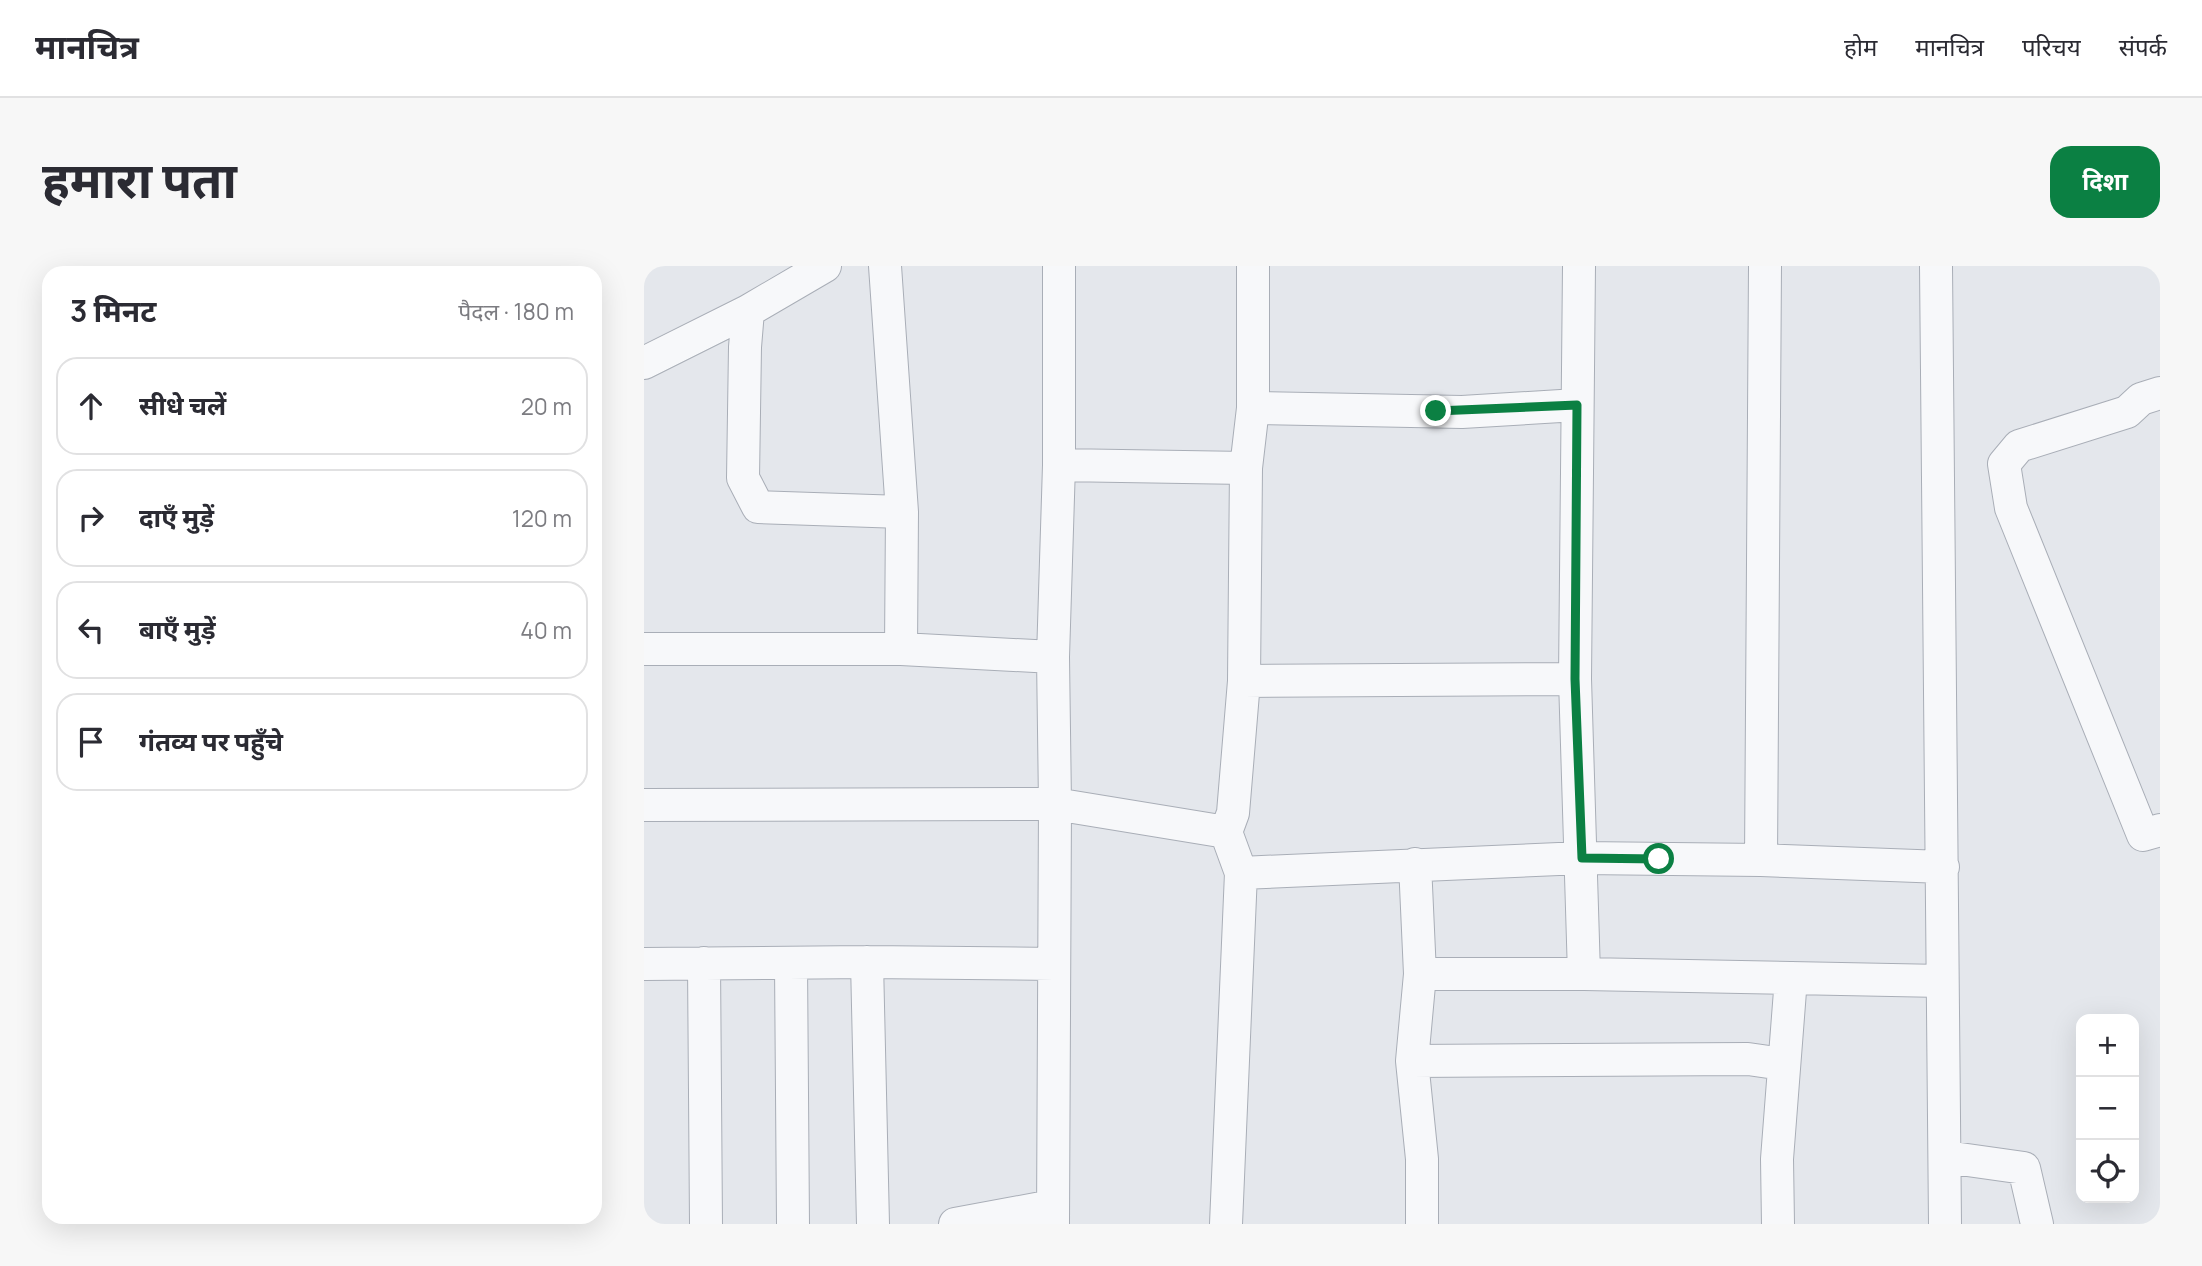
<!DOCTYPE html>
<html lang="hi">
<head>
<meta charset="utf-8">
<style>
	:root { --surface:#fff; --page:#f7f7f7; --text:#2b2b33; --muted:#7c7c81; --line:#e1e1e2; --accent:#0b8043 }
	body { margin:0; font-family:Manrope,"Noto Sans Devanagari",sans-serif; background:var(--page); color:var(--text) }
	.controls { position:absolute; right:21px; bottom:21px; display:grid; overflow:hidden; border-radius:14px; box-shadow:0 7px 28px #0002 }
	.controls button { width:63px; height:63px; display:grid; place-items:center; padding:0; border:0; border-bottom:2px solid var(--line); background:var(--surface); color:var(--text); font:35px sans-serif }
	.stop { position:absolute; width:21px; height:21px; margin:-16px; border:5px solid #0b8043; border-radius:50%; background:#fff }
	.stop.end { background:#0b8043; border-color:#fff; box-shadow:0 2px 7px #0008 }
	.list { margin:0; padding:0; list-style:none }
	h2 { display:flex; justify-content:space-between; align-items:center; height:91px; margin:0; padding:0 28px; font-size:30px }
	h2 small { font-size:23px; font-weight:400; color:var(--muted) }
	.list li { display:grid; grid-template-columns:46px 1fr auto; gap:21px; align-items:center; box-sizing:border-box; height:98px; margin:0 14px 14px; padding:0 14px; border:2px solid var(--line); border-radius:21px }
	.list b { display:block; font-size:26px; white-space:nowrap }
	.list em { font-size:23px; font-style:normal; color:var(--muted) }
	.icon { flex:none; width:38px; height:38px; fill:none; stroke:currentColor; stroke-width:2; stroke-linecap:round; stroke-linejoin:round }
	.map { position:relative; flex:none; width:1516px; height:958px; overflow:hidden; border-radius:21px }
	header { display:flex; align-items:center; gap:42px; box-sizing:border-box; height:98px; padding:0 35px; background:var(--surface); border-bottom:2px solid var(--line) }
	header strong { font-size:33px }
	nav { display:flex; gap:38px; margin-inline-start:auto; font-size:24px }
	.intro { display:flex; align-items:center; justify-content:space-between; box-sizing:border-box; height:168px; padding:0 42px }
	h1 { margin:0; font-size:49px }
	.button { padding:18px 32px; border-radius:21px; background:var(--accent); color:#fff; font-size:24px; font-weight:700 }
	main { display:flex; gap:42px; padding:0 42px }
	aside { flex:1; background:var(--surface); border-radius:21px; box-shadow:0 7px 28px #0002 }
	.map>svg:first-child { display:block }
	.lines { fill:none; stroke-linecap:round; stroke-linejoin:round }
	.minor-casing { stroke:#a9aeb7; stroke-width:34 }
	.minor { stroke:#f7f8fa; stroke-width:32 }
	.route { stroke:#0b8043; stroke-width:9 }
</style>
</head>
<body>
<header>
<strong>मानचित्र</strong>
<nav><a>होम</a><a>मानचित्र</a><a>परिचय</a><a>संपर्क</a></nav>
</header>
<div class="intro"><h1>हमारा पता</h1><a class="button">दिशा</a></div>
<main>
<aside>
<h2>3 मिनट<small>पैदल · 180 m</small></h2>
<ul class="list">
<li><svg class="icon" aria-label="ahead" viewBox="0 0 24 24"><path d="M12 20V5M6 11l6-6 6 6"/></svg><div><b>सीधे चलें</b></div><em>20 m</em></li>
<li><svg class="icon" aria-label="right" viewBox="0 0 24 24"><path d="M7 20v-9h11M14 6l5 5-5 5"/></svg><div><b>दाएँ मुड़ें</b></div><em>120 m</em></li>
<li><svg class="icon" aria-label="left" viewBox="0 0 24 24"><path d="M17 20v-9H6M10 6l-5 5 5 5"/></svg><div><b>बाएँ मुड़ें</b></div><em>40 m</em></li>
<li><svg class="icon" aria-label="arrive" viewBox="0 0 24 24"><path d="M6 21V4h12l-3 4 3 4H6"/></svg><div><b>गंतव्य पर पहुँचे</b></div></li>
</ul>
</aside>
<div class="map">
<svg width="1516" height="958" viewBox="0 0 1516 958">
	<rect width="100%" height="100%" fill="#e4e7ec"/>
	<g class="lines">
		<defs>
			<path id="minor" d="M241,0L258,246L257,383
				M935,0L931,413L940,708
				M1292,0L1301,958
				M104,45L101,81L99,212L114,241L258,246
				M0,97L104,45L181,0
				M1516,127L1497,133L1483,146L1375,180L1360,198L1367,242L1499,569L1516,564
				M609,142L818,146L933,139
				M415,199L602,202
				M0,383H257L409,391
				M600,415L931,413
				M0,539L411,538L582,566L597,607L582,958
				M582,566L589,547L600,415L602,202L609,142V0
				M1117,594L1121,0
				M771,598L776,708L768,795L778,893V958
				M597,607L938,592L1117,594L1299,601
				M223,696L229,958
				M60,697L62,958
				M147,697L149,958
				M0,698L223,696L410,698
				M776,708H940L1298,715
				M768,795L1104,793L1139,798
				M1302,891L1380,902L1393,958
				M311,958L408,940
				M409,958L411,538L409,391L415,199V0
				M1134,958L1133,893L1147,712"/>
		</defs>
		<use href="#minor" class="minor-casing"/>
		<use href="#minor" class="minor"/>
	</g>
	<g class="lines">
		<path class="route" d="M792,145L933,139L931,413L938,592L1015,593"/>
	</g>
</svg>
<div class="controls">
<button>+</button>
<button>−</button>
<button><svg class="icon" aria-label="locate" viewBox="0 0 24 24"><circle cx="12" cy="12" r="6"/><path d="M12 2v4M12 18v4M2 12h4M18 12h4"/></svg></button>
</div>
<div class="stop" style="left:1015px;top:593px"></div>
<div class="stop end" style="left:792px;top:145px"></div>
</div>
</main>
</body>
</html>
